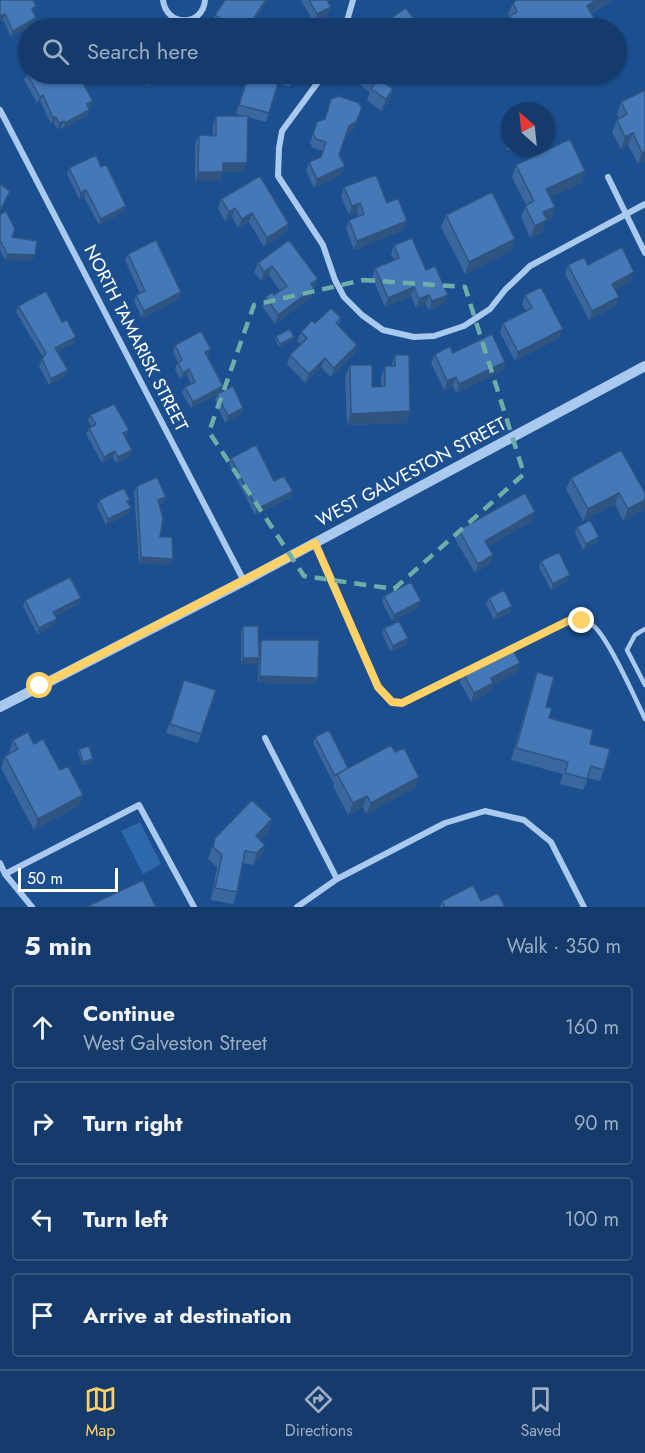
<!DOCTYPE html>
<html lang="en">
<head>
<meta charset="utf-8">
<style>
	:root { --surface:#143b6b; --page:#214673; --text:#f1f3f6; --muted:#9dadc1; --line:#33557e; --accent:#ffd166 }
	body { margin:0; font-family:Jost,sans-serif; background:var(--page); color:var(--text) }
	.compass { position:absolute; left:501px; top:102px; width:54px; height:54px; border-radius:50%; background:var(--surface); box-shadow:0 2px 4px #0004; rotate:333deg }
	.scale { position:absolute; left:18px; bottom:15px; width:100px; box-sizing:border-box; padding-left:6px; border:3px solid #fff; border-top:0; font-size:16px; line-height:21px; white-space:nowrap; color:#fff; -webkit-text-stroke:4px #1b4f8f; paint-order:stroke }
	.stop { position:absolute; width:18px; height:18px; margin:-14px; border:4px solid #ffd166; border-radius:50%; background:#fff }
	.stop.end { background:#ffd166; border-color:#fff; box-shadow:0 2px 6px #0008 }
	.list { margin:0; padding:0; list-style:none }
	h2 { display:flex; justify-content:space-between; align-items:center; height:78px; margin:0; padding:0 24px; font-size:26px }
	h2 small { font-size:20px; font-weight:400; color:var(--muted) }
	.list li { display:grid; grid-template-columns:39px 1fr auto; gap:18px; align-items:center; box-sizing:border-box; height:84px; margin:0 12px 12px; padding:0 12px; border:2px solid var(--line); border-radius:6px }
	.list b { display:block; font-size:22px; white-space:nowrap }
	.list p { margin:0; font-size:20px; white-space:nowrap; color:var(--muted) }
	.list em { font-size:20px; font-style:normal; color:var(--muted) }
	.icon { flex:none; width:33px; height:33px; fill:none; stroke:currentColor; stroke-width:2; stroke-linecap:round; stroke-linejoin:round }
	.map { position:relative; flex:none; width:645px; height:907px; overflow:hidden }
	.search { position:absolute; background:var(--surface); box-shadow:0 2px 4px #0004; left:18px; right:18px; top:18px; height:66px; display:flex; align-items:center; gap:15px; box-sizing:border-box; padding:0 21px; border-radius:33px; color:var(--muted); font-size:22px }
	.sheet { height:462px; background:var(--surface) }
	nav { display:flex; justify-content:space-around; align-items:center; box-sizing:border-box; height:84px; border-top:2px solid var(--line); background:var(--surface); font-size:16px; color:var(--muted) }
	nav a { display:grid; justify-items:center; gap:3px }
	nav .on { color:var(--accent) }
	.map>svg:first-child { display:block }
	.green { fill:#2e69ad }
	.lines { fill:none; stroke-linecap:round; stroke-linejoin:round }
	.service { stroke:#a9c9ee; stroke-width:4.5 }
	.minor { stroke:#a9c9ee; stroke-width:6 }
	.tertiary { stroke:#a9c9ee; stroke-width:10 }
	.wall { fill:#3a679d }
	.shaded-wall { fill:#305480 }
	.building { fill:#4478b7; stroke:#305480; stroke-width:1.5 }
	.route { stroke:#ffd166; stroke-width:8 }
	.marked { fill:none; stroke:#6fada8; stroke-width:4.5; stroke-dasharray:12 8; stroke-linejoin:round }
	.labels { text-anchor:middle; stroke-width:6; stroke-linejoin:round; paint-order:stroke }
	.street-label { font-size:18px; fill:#fff; stroke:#1b4f8f }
</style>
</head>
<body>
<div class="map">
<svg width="645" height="907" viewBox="0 0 645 907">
	<rect width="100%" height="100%" fill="#1b4f8f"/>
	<path class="green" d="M140,822L161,864L143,874L121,831Z"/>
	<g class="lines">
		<path class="service" d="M315,543L378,687L392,702L402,703L568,621C575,621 585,620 591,624C606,632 636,700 645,719
			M645,629L635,635L627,650L645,685"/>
		<path class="minor" d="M163,0C166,27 203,27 205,0
			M345,28L353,0
			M324,74L282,131L279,148L278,176L323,245L335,280L344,297L362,315L383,330L414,337L434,336L464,326L490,309L505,290L530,266L645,204
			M0,110L244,581
			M608,177L645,253
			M265,738L337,879
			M0,863L5,874L32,907
			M5,874L139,805L194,907
			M297,907L337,879L445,823L485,811L524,820L551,842L584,907"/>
		<path class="tertiary" d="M0,707L244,581L645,366"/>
	</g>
	<path class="wall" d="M0,0L34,13L36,18L34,24L11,37L3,20L0,21Z
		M301,0H327V16L314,23Z
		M613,0L591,13L594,18L590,28H494L508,21L509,17L508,14L513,3Z
		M215,15L250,28H218L211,24Z
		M27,74L70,79L93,101L91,107L89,108V110L87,116L63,129L61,127L57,129L54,123L51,124L40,101L37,103L24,80Z
		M131,74H180L148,86L144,74L133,78Z
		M248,74H294L289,87L278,83L266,122L248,117L243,172H223L220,181H195V144L199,135L213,136V125L216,116H245L236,114Z
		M353,74H399L391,85L387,82L386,84L393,89L389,101L381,111L367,100L370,92L351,78Z
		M520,74H538L527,79L523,74L521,75Z
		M645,90V161L638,164L628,145L621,149L612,132L617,120L619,119L617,114L621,102Z
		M317,122L353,131L346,135L339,155L341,175L314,188L306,171L309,162L321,157L323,151L313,148L310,143Z
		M510,138L520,147L517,153L506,149Z
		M516,165L585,171L581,183L550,197L555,207L551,219L546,221L542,232L530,238L521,217L526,205L512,177Z
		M69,168L126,206L124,212L99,225L84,197L79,199L67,174Z
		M0,184L10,191L0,212L12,237L32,261L5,260L0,250Z
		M344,187L387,203L403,230L354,250L346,229L349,220L358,217L357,212L349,215L341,196Z
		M221,199L289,224L286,233L264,247L249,222L238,228L232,217L225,221L218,208Z
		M446,215L511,251L465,274L441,227Z
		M394,245L426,270L444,304L429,310L426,304L416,308L411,296L385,307L372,277L375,268L394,260L391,254Z
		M128,254L179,299L142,318L134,301L136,295L140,293L125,260Z
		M258,263L318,279L311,297L275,324L262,306L266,297L274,295L280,291L269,275L261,281L254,272Z
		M568,265H588L631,281L615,289L616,306L589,320L565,274Z
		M525,295L559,338L515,361L500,332L503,323L526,311L522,304Z
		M18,306L62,322L74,343L57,352L68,370L65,376L49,385L39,366L43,357L16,312Z
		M341,318L338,326L357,345L354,354L331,377L321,367L305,383L287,364L290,355L301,344L297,341L301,332L315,323Z
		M276,336L294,337L293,340L279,347L275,339Z
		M175,345L208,355L207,356L223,386L221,392L243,408L241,414L225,423L215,400L217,395L191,408L182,393L185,387L191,384L187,375L180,379L175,369L178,362L173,352Z
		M453,353L505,362L502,371L456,393L453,386L444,390L431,363L435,354Z
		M395,355L410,411L406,423L347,425L345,377L350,365L372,387L381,386V378L385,366H391Z
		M90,415L129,430L126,436L125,437L130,456L116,463L113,457L102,463L86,434L89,428L91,426L88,421Z
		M621,450L643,510L623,521L615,504L583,521L566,489L571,478Z
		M231,458L291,497L255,515L229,464Z
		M137,486L163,503L159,505L160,537L170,565L139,563L134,492Z
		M99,500L129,504L131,508L128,514L106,525L97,506Z
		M532,521L488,546L493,555L490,564L475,573L455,539L459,530Z
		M577,527L597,543L583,550L575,533Z
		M541,561L568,581L551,590L539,567Z
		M384,596L419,607L392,621L382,602Z
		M81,598L79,604L55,616L54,625L37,634L23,606L25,600Z
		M489,598L510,612L494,620L486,604Z
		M243,626L259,658L256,664H241V632Z
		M384,628L408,638L406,645L391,652L382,634Z
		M261,640L318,678L316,684L258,683L259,646Z
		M517,672L493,685L490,692L471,702L460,682L463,673Z
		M537,672L549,718L590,744L604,770L600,781L588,778L583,790L560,784L563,774L511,760L533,684Z
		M184,680L216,690L198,743L166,733Z
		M315,737L348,768L415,788L366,814L363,807L348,815L333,786L334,781L333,782L313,743Z
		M13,740L34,744L79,806L34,830L1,768L5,756L10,753L9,752Z
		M79,749L93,759L92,762L82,765L78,752Z
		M272,819L268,831L259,840L265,845L261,857L253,865L243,863L237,892L233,904L211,900L217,867L208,859L215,838Z
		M442,901H481L505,907H440Z"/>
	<path class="shaded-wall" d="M266,0H269L250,28H247Z
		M596,0H613L582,17L587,6Z
		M331,7L327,16L314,23L317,14Z
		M5,14L3,20L0,21V16Z
		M36,18L34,24L11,37L13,31Z
		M594,18L590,28H576H577Z
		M134,74H144L133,78Z
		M153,74H180L148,86Z
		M389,74H390L387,82L378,93L383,82Z
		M395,74H399L391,85Z
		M529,74H538L527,79Z
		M393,89L389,101L381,111L386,99Z
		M43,95L40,101L37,103L40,97Z
		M93,101L91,107L84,110L87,104Z
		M89,110L87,116L63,129L65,123Z
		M56,117L54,123L51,124L53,118Z
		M64,121L61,127L57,129L59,123Z
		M356,122L353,131L346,135L349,126Z
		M633,133L628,145L621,149L625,137Z
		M645,151V161L638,164L642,153Z
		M223,163H247L243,172H223L220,181H195L198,172Z
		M345,166L341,175L314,188L317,179Z
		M585,171L581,183L542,201L546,189Z
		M86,190L84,197L79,199L81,193Z
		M360,203L357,212L349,215L352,206Z
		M126,206L124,212L99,225L101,219Z
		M555,207L551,219L546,221L542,232L530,238L535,226L543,212Z
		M235,208L232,217L225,221L229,212Z
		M252,213L249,222L238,228L242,219Z
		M407,221L403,230L354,250L357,241Z
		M289,224L286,233L264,247L267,238Z
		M515,239L511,251L465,274L469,262Z
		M7,254L35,255L32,261L5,260Z
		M272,266L269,275L261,281L264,272Z
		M634,272L631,281L609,293L612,284Z
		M318,279L315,288L308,293L311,284Z
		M414,287L411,296L385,307L388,298Z
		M314,288L311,297L275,324L278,315Z
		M181,292L179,299L142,318L144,311Z
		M429,295L426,304L416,308L419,299Z
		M448,295L444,304L429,310L432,301Z
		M619,297L616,306L589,320L592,311Z
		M563,329L559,338L515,361L518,352Z
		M76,337L74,343L53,354L55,348Z
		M294,337L293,340L279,347L280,344Z
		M357,345L354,354L331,377L334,368Z
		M211,349L208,355L203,358L205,352Z
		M325,358L321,367L305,383L309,374Z
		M505,362L502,371L456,393L459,384Z
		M189,369L187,375L180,379L183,373Z
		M68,370L65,376L49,385L51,379Z
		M456,377L453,386L444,390L447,381Z
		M223,386L221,393L191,408L193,402Z
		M243,408L241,414L225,423L228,416Z
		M410,411L406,423L347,425L351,414Z
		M129,430L126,436L121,439L123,433Z
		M132,450L130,456L116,463L118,457Z
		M115,451L113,457L102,463L104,457Z
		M293,491L291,497L255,515L257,509Z
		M619,493L615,504L583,521L588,509Z
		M166,497L163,503L156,506L158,500Z
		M645,500V506L643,510L623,521L628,509Z
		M131,508L128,514L106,525L108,519Z
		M535,512L532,521L482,550L485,541Z
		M599,537L597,543L583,550L586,544Z
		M493,555L490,564L475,573L478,564Z
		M141,557L173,559L170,565L139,563Z
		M570,575L568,581L551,590L553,584Z
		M81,598L79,604L51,618L53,612Z
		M421,601L419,607L392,621L394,615Z
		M512,606L510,612L494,620L497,614Z
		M57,619L54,625L37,634L39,628Z
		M408,638L406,645L391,652L393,646Z
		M243,658H259L256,664H241Z
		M520,663L517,672L493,685L490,692L471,702L474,693L491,678Z
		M260,676L318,678L316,684L258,683Z
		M93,759L92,762L82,765L83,762Z
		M419,777L415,788L366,814L371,803Z
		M83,795L79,806L34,830L38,819Z
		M367,796L363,807L348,815L353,803Z
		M272,819L268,831L251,848L256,836Z
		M265,845L261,857L253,865L257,853Z"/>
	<path class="building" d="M0,0H33L36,6L32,9L36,18L13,31L5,14L0,16Z
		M225,0H266L247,28H235L215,15Z
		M309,0H327L331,7L317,14Z
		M517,0H596L587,6L594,18L577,28H494L511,19L510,16L517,12L513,3Z
		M406,8L420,28H378L381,25Z
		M182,19L186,28H157Z
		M486,23L489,28H475Z
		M28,73V74H67L70,79L78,75L93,101L87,104L89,110L65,123L64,121L59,123L56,117L53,118L43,95L40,97L27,74Z
		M249,74H294L293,78L281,74L269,113L239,105Z
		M364,74H389L383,82L393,89L386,99L371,89L376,82Z
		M645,90V151L642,153L633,133L625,137L617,120L627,114L621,102Z
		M339,96L359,103L362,108L356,122L349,126L339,155L345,166L317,179L309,162L321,157L326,142L316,139L313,134L317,122L325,119L331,99Z
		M216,116H248L247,163H223V172H198L199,135L216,136Z
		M510,138V147L507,146Z
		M570,139L585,171L546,189L555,207L543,212L547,220L535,226L525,206L534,201L516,165Z
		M510,147H520L518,150Z
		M96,155L101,167L106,164L126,206L101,219L86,190L81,193L69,168Z
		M376,175L387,203L398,198L407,221L357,241L349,220L364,214L360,203L352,206L344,187Z
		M260,176L289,224L267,238L252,213L242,219L235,208L229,212L221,199Z
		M0,184L10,191L0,211Z
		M492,192L515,239L469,262L446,215Z
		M6,211L15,229L12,237L37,241L35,255L7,254L1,242L0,243V212L1,214Z
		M412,238L426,270L435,266L448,295L432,301L429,295L419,299L414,287L388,298L375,268L399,258L394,245Z
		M156,240L181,292L144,311L136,295L145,291L128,254Z
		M289,240L318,279L311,284L314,288L278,315L266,297L272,292L274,295L287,286L272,266L264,272L258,263Z
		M622,247L634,272L612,284L619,297L592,311L568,265L584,257L588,265Z
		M541,287L563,329L518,352L503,323L532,308L525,295Z
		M46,291L62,322L67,320L76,337L55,348L68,370L51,379L42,359L46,353L18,306Z
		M331,308L341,318L336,323L357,345L334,368L325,358L309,374L290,355L307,338L301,332L312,320L315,323Z
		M290,329L294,337L280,344L276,336Z
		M201,331L211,349L205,352L223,386L193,402L185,387L195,382L189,369L183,373L178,363L182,360L175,345Z
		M492,334L505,362L459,384L456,377L447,381L435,354L450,346L453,353Z
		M395,355H409L410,411L351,414L350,365H372V387L385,386V366H395Z
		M233,386L243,408L228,416L217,394Z
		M114,404L129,430L123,433L132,450L118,457L115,451L104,457L89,428L96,424L90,415Z
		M256,445L274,481L284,476L293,491L257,509L231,458Z
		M621,450L645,493V500L628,509L619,493L588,509L571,478Z
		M157,477L166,497L158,500L163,518L160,537H172L173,559L141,557L137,486Z
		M124,488L130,500L127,501L131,508L108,519L99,500Z
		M525,493L535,512L485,541L493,555L478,564L459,530Z
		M590,520L599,537L586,544L577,527Z
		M559,552L570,575L553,584L541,561Z
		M70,577L81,598L53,612L57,619L39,628L25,600Z
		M411,582L421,601L394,615L384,596Z
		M504,590L512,606L497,614L489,598Z
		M399,621L408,638L393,646L384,628Z
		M243,626H258L259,658H243Z
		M261,640H319L318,678L260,676Z
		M512,648L520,663L491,678L493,683L474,693L463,673Z
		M537,672L554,677L546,707L552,708L549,718L593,730L590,744L610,749L604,770L591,766L587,779L565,773L568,762L516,748Z
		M184,680L216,690L201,734L170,724Z
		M329,730L348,768L335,776L315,737Z
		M28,732L34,744L43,739L60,770L68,766L83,795L38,819L5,756L18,749L13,740Z
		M391,745L395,752L404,748L419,777L371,803L367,796L353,803L337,774Z
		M89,746L93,759L83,762L79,749Z
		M252,800L272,819L256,836L265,845L257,853L245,851L237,892L215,888L222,855L213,847L215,838Z
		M143,880L156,907H89L88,906Z
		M473,885L481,901L498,893L505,907H445L442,901Z"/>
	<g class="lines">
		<path class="route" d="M40,686L315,543L378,687L392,702L402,703L568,621H582"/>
	</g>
	<path class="marked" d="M363,280L465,287L524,474L394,589L304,576L209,432L254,305Z"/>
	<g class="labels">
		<g class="street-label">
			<text transform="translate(136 338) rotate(63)" y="6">NORTH TAMARISK STREET</text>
			<text transform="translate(411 472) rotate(-28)" y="6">WEST GALVESTON STREET</text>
		</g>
	</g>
</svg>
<svg class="compass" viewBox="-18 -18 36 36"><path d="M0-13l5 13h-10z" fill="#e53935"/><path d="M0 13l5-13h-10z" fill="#9dadc1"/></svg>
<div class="scale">50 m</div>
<div class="stop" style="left:40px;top:686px"></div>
<div class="stop end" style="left:582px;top:621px"></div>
<div class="search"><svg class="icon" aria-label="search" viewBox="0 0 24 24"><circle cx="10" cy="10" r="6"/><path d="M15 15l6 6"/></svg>Search here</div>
</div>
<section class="sheet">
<h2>5 min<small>Walk · 350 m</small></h2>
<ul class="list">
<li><svg class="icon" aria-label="ahead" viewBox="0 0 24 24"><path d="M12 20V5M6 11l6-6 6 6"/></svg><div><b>Continue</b><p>West Galveston Street</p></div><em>160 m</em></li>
<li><svg class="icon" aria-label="right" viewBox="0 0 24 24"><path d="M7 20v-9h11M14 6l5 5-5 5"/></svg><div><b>Turn right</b></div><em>90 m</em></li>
<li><svg class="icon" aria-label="left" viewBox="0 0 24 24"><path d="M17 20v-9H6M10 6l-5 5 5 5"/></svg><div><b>Turn left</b></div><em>100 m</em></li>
<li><svg class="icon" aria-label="arrive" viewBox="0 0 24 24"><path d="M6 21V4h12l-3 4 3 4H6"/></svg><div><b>Arrive at destination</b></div></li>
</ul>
</section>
<nav>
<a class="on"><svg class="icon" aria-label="map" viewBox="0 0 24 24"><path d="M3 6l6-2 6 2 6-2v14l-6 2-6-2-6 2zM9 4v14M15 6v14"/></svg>Map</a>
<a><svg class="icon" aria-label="directions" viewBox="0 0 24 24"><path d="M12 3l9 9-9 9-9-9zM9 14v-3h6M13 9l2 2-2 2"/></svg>Directions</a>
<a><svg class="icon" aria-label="saved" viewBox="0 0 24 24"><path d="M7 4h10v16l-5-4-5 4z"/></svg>Saved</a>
</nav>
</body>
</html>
